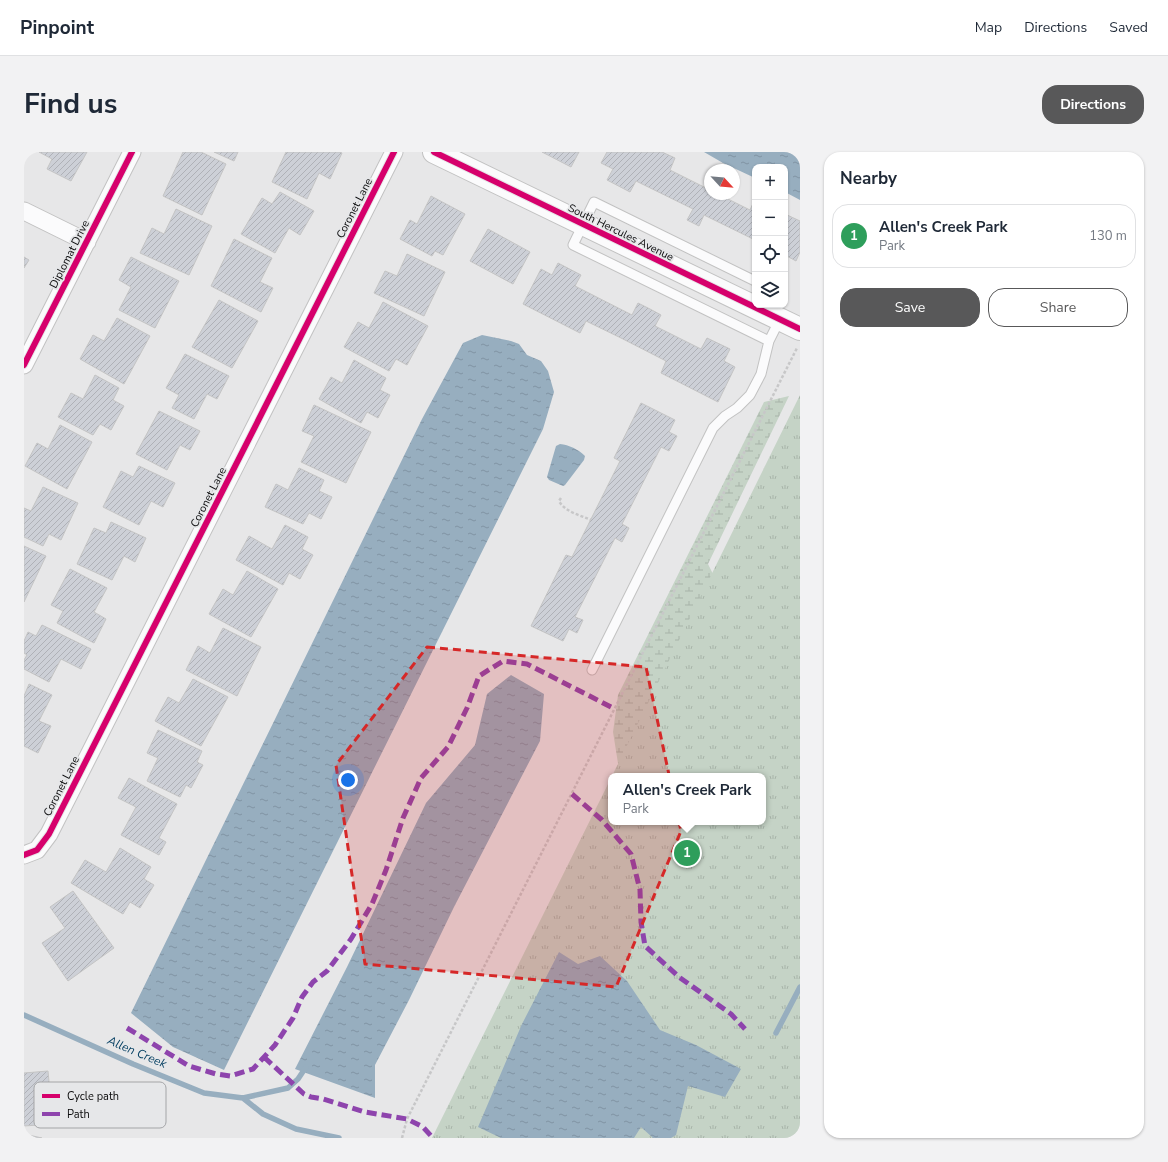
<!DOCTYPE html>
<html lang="en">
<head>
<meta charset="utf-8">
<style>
	:root { --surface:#fff; --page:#f2f2f3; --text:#1f2937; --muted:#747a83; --line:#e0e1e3; --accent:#585859 }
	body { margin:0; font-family:"Nunito Sans",sans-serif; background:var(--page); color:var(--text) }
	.controls { position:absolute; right:12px; top:12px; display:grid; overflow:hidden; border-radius:8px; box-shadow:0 1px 3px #0004 }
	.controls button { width:36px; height:36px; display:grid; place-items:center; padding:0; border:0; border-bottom:1px solid var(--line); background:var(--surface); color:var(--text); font:20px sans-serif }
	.compass { position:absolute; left:680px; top:12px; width:36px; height:36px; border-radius:50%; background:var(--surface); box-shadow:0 1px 3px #0004; rotate:116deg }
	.you { position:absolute; left:324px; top:628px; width:14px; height:14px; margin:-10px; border:3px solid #fff; border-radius:50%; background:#1a73e8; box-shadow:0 0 0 6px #1a73e833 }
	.badge { display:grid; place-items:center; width:26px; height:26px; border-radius:50%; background:var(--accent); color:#fff; font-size:13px; font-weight:700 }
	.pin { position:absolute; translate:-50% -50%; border:2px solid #fff; box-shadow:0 1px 4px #0006 }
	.popup { position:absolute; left:584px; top:621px; width:158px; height:52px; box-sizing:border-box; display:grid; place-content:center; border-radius:8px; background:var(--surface); filter:drop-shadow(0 1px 3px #0005); font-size:13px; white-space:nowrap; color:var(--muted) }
	.popup b { font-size:15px; color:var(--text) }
	.popup::after { content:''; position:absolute; left:50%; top:100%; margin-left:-8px; border:8px solid transparent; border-top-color:var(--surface) }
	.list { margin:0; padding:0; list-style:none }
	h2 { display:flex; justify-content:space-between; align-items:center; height:52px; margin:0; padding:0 16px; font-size:17px }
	h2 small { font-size:13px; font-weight:400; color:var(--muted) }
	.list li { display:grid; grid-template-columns:26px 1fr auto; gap:12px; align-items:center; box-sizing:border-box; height:64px; margin:0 8px 8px; padding:0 8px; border:1px solid var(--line); border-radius:16px }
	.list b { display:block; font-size:15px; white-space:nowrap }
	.list p { margin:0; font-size:13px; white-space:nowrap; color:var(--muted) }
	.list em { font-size:13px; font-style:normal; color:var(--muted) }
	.actions { display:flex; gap:8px; padding:12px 16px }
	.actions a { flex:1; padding:9px 0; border:1px solid var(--accent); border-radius:16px; text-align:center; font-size:14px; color:var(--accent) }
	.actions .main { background:var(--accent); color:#fff }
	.icon { flex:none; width:22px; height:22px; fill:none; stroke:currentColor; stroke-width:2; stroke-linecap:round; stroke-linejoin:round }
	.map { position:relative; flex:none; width:776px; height:986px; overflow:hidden; border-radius:16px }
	header { display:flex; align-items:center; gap:24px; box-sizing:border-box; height:56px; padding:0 20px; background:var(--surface); border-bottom:1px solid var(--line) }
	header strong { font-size:19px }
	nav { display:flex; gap:22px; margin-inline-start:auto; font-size:14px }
	.intro { display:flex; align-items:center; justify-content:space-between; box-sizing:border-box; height:96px; padding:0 24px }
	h1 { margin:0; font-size:28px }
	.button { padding:10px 18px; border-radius:16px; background:var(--accent); color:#fff; font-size:14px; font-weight:700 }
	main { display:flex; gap:24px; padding:0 24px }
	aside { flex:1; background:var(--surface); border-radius:16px; box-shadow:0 1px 3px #0004 }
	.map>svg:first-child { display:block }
	.wetland { fill:url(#wetland-marsh) }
	.park { fill:url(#park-tufts) }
	.water { fill:url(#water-ripples) }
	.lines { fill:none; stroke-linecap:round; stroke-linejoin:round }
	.stream { stroke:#97aebf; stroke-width:5.5 }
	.building { fill:url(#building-hatch); stroke:#c4c4c4 }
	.service-casing { stroke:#c2c2c2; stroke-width:11 }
	.minor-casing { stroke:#c2c2c2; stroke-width:19 }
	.tertiary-casing { stroke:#c2c2c2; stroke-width:24 }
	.path { stroke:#c7c7c8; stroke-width:2.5; stroke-dasharray:3 2; stroke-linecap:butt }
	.service { stroke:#fbfbfc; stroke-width:9 }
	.minor { stroke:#fbfbfc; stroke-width:17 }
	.tertiary { stroke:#fbfbfc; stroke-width:22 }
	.quiet { stroke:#8e44ad; stroke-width:5; stroke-dasharray:10 5; stroke-linecap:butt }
	.cycleway-casing { stroke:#e6e7e9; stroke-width:8 }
	.cycleway { stroke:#d6006c; stroke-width:6 }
	.marked { fill:#d62828; fill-opacity:0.2; stroke:#d62828; stroke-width:3; stroke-dasharray:8 5; stroke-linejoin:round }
	.labels { text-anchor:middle; stroke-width:3.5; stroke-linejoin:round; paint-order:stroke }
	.street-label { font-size:11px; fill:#0b0b0c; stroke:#e6e7e9 }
	.water-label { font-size:12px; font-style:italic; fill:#003c5f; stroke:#e6e7e9 }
	.key { fill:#e6e7e9; stroke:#a4a5a7; stroke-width:1 }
	.key-label { font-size:11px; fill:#0b0b0c }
</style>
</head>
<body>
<header>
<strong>Pinpoint</strong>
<nav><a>Map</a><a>Directions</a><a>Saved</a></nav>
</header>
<div class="intro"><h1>Find us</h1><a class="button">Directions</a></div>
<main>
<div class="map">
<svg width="776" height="986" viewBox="0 0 776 986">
	<defs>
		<pattern id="wetland-marsh" width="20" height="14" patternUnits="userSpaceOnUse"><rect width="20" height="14" fill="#c5d3c6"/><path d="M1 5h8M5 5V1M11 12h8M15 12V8" fill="none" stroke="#a8b4a9"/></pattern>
		<pattern id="park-tufts" width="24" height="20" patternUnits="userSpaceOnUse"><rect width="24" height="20" fill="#c5d3c6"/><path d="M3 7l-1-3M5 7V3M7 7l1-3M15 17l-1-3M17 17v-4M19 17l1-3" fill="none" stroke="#a8b4a9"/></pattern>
		<pattern id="water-ripples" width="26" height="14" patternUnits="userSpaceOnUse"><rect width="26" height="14" fill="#97aebf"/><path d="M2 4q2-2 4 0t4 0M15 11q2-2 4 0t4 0" fill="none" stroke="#8194a3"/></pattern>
		<pattern id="building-hatch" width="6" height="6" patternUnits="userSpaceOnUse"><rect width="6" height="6" fill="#cdd0d7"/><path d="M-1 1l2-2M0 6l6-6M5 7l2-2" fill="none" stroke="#afb1b7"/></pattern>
	</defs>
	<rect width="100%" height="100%" fill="#e7e7e8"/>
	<path class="wetland" d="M765,244L684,412L776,597L739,624H596L589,580L594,543L740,250Z"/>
	<path class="park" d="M776,243V986H408L587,626V670H739V624H588Z"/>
	<path class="water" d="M680,0H766L776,4V48L761,40V15H731V26L699,11Z
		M458,183L487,189L495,192L503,203L517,209L524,219L530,240L519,277L200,918L149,895L107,861L398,267L439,191Z
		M536,292C545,293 554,297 561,304L560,308L541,333L539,334L525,328L523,325L532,294Z
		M487,523L520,542L516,589L430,755L385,848L351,913V946L271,917L323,815L402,651L451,593L463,542Z
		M535,800L554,812L576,804L603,829L636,878L672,893L717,917L701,945L664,934L652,983L647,986H629L617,975L610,986H477L454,975L498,872Z"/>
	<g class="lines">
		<path class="stream" d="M0,863L109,912L180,941L219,946L264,936L274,927L282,915
			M752,881L776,835
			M219,946L239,962L272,977L315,986"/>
	</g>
	<path class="building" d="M15,0H63L47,29L23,17L28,7Z
		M159,0H177L202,12L178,63L139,44Z
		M190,0H214L210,9Z
		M262,0H315L318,1L306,27L295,21L283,47L248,30Z
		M518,0H555L547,15Z
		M583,0H638L651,6L646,18L686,38V42H694L726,58L731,47V88L680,63L675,74L663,68L669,57L612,29L606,40L583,28L589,17L577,11Z
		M256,40L290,59L276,83L265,76L251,101L217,82L238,46L248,52Z
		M407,44L441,62L419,103L411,99L408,104L376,87L386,68L393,72Z
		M152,57L188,74L165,123L116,101L128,76L140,82Z
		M761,62L776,69V100L772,109L761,103Z
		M464,77L506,100L489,132L446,109Z
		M210,87L248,106L236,130L249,136L237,160L187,134Z
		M383,102L421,120L400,164L350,141L361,119L373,124Z
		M0,105L5,108L0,116Z
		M107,105L155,129L131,176L95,158L107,135L95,128Z
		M534,111L557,123L551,134L608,163L614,151L626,157L637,163L631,174L677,197L683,186L706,197L700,209L711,215L694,250L637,221L642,209L597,186L562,169L556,181L499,152L517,117L528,123Z
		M195,148L234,169L208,216L168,195Z
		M359,150L404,174L383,213L372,207L365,219L320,195L334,170L345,176Z
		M93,166L126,184L100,232L56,207L69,183L80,189Z
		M161,202L205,224L193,247L183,242L170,267L148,256L155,243L142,236Z
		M330,208L362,226L356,238L366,243L354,266L343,260L337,271L295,247L307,225L318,231Z
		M71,223L95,236L89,248L100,254L87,278L76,272L69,283L34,265L47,241L59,247Z
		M617,251L651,268L645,280L653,284L645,299L637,295L598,372L605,376L598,390L591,386L551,465L559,468L553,481L545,477L539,489L507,474L542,403L548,405L596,309L590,306Z
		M290,253L347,280L322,331L277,310L290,284L278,279Z
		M135,259L176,279L166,298L156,293L143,318L112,302Z
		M36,273L68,290L43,337L1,314L13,291L24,297Z
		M115,314L151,331L139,355L127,349L115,373L79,355L97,319L109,325Z
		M275,316L300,328L295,339L308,345L297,367L285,361L279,372L241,355L252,332L264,338Z
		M19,335L54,351L37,388L25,382L19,394L0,385V356L7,359Z
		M87,370L122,386L111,410L100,404L88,428L53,412L70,376L82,381Z
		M261,373L284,385L278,397L289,403L276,427L265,421L259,433L212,408L225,384L248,397Z
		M0,394L22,404L0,450Z
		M46,417L83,436L70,460L82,467L70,491L33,471L39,459L27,453Z
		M223,419L254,437L227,485L185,462L199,437L209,443Z
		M18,473L67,497L57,517L37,507L25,530L0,517V508L3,503L0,501V489L4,480L12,484Z
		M199,476L237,495L213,544L162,518L174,494L186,501Z
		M169,527L204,545L177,594L131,569L144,545L155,551Z
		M5,532L28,543L15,569L27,574L14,601L0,594V544Z
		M134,578L178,599L173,610L179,613L167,636L162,633L156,645L123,629L134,606L123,601Z
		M105,626L153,652L135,686L142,690L135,703L97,683L112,655L94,646Z
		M96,696L127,715L120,727L130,733L116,756L106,750L99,762L47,731L61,708L82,720Z
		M49,739L90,796L44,829L18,791L41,776L26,755Z
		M24,919L29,972L0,974V921Z
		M0,982L18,986H0Z"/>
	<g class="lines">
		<defs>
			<path id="service" d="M731,129L570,50L549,93L745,189
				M568,518L689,276L701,264L713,256L726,243L737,222L745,189L756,167"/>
			<path id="minor" d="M0,59L63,90
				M0,213L108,0
				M0,703L13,698L25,682L370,0"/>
			<path id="tertiary" d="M410,0L776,177"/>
		</defs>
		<use href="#service" class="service-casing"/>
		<use href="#minor" class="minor-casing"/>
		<use href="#tertiary" class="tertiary-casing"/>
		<path class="path" d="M537,346L535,349C541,360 556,363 567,368
			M378,986L383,967L773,196"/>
		<use href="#service" class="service"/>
		<use href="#minor" class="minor"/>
		<use href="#tertiary" class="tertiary"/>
		<path class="quiet" d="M548,642L578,668L607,702L616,738L617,770L621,794L655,825L707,862L721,877
			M103,876L165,914L192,922L206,924L229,917L251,893L269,866L278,845L289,830L303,819L327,787L348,752L362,718L379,666L397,626L424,595L443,556L455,524L479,509L503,512L591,557
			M240,905L280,942L287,945L299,947L341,960L383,967L399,975L409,986"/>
		<defs>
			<path id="cycleway" d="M410,0L776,177
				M0,213L108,0
				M0,703L13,698L25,682L370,0"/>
		</defs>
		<use href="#cycleway" class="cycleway-casing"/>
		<use href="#cycleway" class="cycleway"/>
	</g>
	<path class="marked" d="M403,495L622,515L657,679L592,835L341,812L312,613Z"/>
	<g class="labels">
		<g class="street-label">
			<text transform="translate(330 56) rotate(-63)" y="4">Coronet Lane</text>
			<text transform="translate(597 80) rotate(26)" y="4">South Hercules Avenue</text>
			<text transform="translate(45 102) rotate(-63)" y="4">Diplomat Drive</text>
			<text transform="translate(184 345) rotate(-63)" y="4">Coronet Lane</text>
			<text transform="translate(37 634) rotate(-63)" y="4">Coronet Lane</text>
		</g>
		<g class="water-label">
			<text transform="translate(113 900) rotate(23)" y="4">Allen Creek</text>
		</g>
	</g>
	<rect x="10" y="930" width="132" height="46" rx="6" class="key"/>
	<rect x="18" y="942" width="18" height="4" fill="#d6006c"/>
	<rect x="18" y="960" width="18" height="4" fill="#8e44ad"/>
	<g class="key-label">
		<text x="43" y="948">Cycle path</text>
		<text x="43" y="966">Path</text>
	</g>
</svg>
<div class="controls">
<button>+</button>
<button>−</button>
<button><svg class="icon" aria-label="locate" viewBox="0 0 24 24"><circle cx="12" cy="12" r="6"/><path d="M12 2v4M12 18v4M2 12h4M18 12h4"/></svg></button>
<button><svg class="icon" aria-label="layers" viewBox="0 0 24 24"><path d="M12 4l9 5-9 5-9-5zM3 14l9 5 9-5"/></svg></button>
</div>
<svg class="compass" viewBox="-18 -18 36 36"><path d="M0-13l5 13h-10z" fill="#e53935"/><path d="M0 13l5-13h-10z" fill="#747a83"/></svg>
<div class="you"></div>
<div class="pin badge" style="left:663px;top:701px;background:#2e9e5b">1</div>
<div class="popup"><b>Allen's Creek Park</b>Park</div>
</div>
<aside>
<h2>Nearby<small></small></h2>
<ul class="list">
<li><span class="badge" style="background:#2e9e5b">1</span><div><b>Allen's Creek Park</b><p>Park</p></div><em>130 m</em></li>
</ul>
<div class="actions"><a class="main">Save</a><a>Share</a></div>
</aside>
</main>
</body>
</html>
